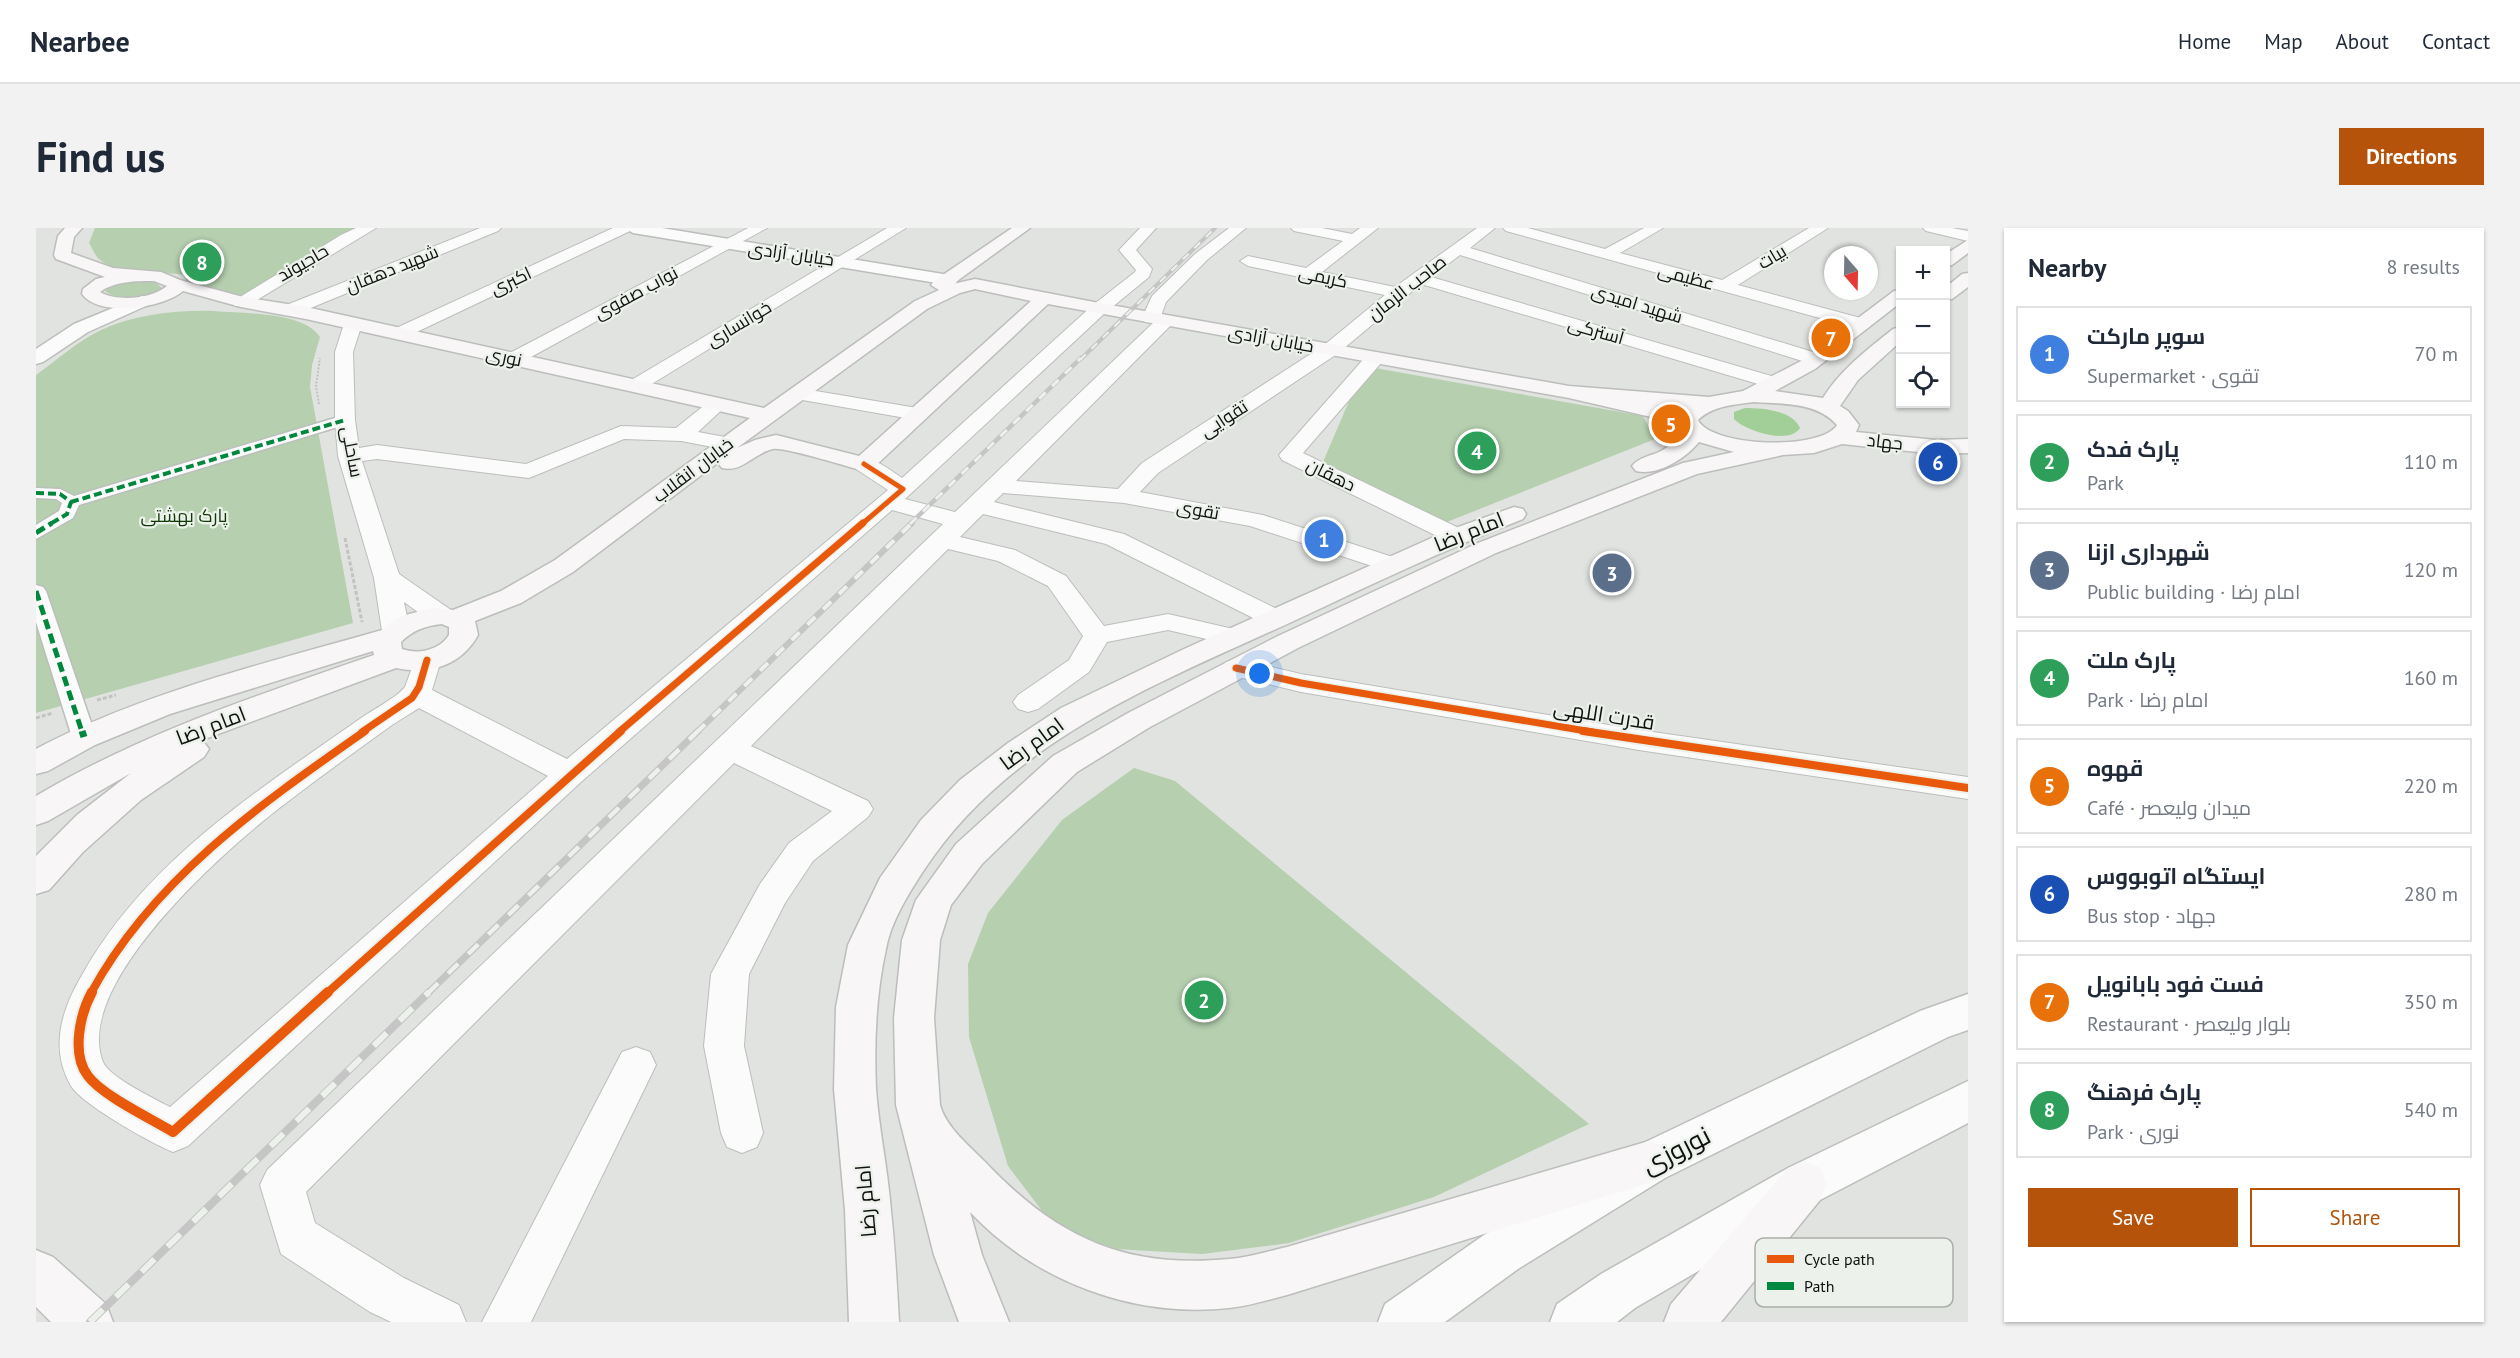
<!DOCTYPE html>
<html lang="en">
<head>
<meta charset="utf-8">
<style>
	:root { --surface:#fff; --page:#f2f2f3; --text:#1f2937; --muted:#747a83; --line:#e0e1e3; --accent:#b45309 }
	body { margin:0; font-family:"PT Sans",Cairo,sans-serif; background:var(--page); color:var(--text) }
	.controls { position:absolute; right:18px; top:18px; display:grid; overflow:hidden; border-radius:0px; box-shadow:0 2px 4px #0004 }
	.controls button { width:54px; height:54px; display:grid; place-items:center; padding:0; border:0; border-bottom:2px solid var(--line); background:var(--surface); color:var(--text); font:30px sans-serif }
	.compass { position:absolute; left:1788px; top:18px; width:54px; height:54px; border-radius:50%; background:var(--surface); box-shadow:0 2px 4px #0004; rotate:160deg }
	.you { position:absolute; left:1224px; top:446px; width:21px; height:21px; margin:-15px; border:4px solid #fff; border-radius:50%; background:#1a73e8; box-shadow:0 0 0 9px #1a73e833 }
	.badge { display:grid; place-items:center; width:39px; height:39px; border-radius:50%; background:var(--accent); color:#fff; font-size:20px; font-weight:700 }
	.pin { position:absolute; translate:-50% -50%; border:3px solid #fff; box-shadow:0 2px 6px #0006 }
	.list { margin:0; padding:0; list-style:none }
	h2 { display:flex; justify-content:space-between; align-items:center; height:78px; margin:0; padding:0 24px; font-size:26px }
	h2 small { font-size:20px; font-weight:400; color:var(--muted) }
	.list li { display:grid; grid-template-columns:39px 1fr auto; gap:18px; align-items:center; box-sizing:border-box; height:96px; margin:0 12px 12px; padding:0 12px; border:2px solid var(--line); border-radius:0px }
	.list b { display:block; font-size:22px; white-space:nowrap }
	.list p { margin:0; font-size:20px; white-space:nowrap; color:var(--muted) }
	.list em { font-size:20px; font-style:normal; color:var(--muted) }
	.actions { display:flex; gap:12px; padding:18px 24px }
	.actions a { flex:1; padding:14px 0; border:2px solid var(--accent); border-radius:0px; text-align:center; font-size:21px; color:var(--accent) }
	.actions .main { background:var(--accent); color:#fff }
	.icon { flex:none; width:33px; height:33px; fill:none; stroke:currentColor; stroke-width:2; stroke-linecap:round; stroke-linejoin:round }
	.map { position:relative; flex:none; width:1932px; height:1094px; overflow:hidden; border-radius:0px }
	header { display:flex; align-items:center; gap:36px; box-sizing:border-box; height:84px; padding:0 30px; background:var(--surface); border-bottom:2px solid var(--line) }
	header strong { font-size:28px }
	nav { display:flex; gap:33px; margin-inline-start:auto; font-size:21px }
	.intro { display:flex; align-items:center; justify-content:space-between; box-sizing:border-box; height:144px; padding:0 36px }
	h1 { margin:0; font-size:42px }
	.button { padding:15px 27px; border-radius:0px; background:var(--accent); color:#fff; font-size:21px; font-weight:700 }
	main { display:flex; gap:36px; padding:0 36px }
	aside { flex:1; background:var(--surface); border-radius:0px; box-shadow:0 2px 4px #0004 }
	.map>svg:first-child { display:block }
	.green { fill:#b5cfaf }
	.water { fill:#a2cf98 }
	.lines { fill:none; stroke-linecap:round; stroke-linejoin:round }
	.pedestrian-casing { stroke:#bcbebb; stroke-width:3 }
	.minor-casing { stroke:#bcbebb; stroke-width:2 }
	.tertiary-casing { stroke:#bcbebb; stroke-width:3 }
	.secondary-casing { stroke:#bcbebb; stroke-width:3 }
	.path-far1 { stroke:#c2c3c2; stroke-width:2; stroke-dasharray:2 1.5; stroke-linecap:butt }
	.path { stroke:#c2c3c2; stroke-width:3; stroke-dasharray:4 2; stroke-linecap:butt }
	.pedestrian { fill:#fafbfa; fill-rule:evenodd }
	.minor { fill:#fafbfa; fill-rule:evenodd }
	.tertiary { fill:#fafbfa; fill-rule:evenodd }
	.secondary { fill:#f8f6f6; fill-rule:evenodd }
	.rail-far4-casing { stroke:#c5c5c5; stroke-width:4 }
	.rail-far3-casing { stroke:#c5c5c5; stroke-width:4.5 }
	.rail-far2-casing { stroke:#c5c5c5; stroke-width:6 }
	.rail-far1-casing { stroke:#c5c5c5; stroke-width:7 }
	.rail-casing { stroke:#c5c5c5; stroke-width:8 }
	.rail-far4 { stroke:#ecf2eb; stroke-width:2; stroke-dasharray:8; stroke-linecap:butt }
	.rail-far3 { stroke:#ecf2eb; stroke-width:3; stroke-dasharray:9; stroke-linecap:butt }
	.rail-far2 { stroke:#ecf2eb; stroke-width:4; stroke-dasharray:11; stroke-linecap:butt }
	.rail-far1 { stroke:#ecf2eb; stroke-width:4.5; stroke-dasharray:14; stroke-linecap:butt }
	.rail { stroke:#ecf2eb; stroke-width:6; stroke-dasharray:18; stroke-linecap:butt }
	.quiet-far2 { stroke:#00873e; stroke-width:4; stroke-dasharray:8 4; stroke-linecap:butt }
	.quiet-far1 { stroke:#00873e; stroke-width:5; stroke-dasharray:10 5; stroke-linecap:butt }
	.quiet { stroke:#00873e; stroke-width:7; stroke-dasharray:13 7; stroke-linecap:butt }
	.cycleway-far3-casing { stroke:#ecf2eb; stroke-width:8 }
	.cycleway-far2-casing { stroke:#ecf2eb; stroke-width:10 }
	.cycleway-far1-casing { stroke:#ecf2eb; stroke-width:12 }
	.cycleway-casing { stroke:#ecf2eb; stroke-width:14 }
	.cycleway-far3 { stroke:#e8590c; stroke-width:5 }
	.cycleway-far2 { stroke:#e8590c; stroke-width:7 }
	.cycleway-far1 { stroke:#e8590c; stroke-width:8 }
	.cycleway { stroke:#e8590c; stroke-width:10 }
	.labels { text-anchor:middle; stroke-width:4.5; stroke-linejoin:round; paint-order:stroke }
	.far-street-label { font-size:18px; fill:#0f110f; stroke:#ecf2eb }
	.far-park-label { font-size:18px; fill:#103a05; stroke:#ecf2eb }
	.street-label { font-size:21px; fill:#0f110f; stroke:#ecf2eb }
	.near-street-label { font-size:26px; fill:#0f110f; stroke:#ecf2eb }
	.key { fill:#ecf2eb; stroke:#aaaea9; stroke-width:1.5 }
	.key-label { font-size:16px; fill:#0f110f }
</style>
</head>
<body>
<header>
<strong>Nearbee</strong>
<nav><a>Home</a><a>Map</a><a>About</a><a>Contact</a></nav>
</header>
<div class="intro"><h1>Find us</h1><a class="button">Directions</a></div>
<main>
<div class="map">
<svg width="1932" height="1094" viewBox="0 0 1932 1094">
	<rect width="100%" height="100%" fill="#e0e3df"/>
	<path class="green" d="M59,0H320L204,68L151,54L148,47C124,43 82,48 63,31C59,28 56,19 53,15Z
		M100,53L120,55L127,61C115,72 82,73 69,63L70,60L78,56Z
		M178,83C208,86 267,83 284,109L276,137L274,159L317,395L0,485V147C21,132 42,113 65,102C100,86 141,82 178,83Z
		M1328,138L1607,188L1619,211L1406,296L1287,234Z
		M1098,540L1139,553L1553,896L1398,969L1253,1015L1166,1026L1080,1021L1019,1000L972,938L933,809L932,736L952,685L1026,592Z"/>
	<path class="water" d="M1709,180C1726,180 1756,182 1764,200C1754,217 1709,203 1698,191V184Z"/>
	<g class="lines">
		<defs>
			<path id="pedestrian" d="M309,187L315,189L317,192L315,195L43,277L37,290L0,311V297L23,283L26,275L20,271L0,270V260L24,261L38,268Z
				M0,357L7,359L10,363L60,509L56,515L48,517L40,515L36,509L0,394Z"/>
			<path id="minor" d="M320,0H340L211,78H199L196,74L305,7Z
				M444,0H465L462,3L260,86H248L245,82L248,78Z
				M577,0H597L594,3L368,110H356L353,106L356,102Z
				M712,0H731L484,135H470L467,131L470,127Z
				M851,0H870L606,162H592L589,158L592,154Z
				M1104,0H1120L1100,22L1116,41L1113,49L1069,85L869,271L919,284L1117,95L1109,94L1106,90L1116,68L1159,26L1193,0H1210L1171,32L1130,74L1125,88H1136L1139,92L1136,96L980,253L1082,261L1106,235L1287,118L1349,67L1212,38L1204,33L1212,28L1270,40L1307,13L1258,3L1255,0H1286L1316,6L1324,0H1342L1286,44L1359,59L1441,0H1459L1434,20L1787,127L1790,131L1787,135H1773L1424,27L1395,49L1746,151L1749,155L1746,159H1732L1385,56L1301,126L1122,245L1104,264L1227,287L1366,332L1370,337L1366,342L1357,345L1348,342L1214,298L1088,275L967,265L958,274L1088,306L1247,384L1251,390L1247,396L1238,398L1229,396L1070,316L947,286L924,309L979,322L1030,348L1068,398L1132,386L1206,403L1210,409L1206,415L1196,417L1132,402L1071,414L1053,444L1002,481L992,484L982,481L977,474L982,467L1033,432L1047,408L1012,358L962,333L912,321L715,518L832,573L837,581L832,589L777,633L749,675L713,746L708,818L727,905L721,919L706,925L691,919L685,905L668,818L675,746L724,656L753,615L796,583L698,535L270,964L279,995L368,1050L423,1077L430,1094H355L334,1084L245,1026L224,957L231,942L907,296L856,282L545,554L152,918L137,924C115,915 47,877 35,858C13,820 26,781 46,747C109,633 224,561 328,488C339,481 351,474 362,466L369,459L381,426L391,423L401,426L405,432L396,462L531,531L852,262L820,241L817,236L820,231C837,227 852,241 866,250L1057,77L1099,44L1100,42L1083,22ZM383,480L512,548L134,879C119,871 73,849 67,834C36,755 193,618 250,575C285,548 320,523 356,497C365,491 374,486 383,480Z
				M1467,0H1492L1569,21L1608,0H1627L1584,25L1686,52L1773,0H1792L1702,57L1832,92L1835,96L1832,100H1820L1470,3Z
				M1887,0H1916L1932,3V13L1890,3Z
				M317,91L323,92L326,96L317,124L319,192L323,220L341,217L490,236L585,198L640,200L675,172H689L692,176L662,204L700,211L703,216L700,221L692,222L645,213L588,211L493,250L341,231L326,233L363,346L415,382L419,388L415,394C396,398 383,384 368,374L374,403L370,409L360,411L350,409L346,403L338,350L302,228L299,192V124L308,96L311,92Z
				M1339,124L1346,126L1349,130L1346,134L1267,225L1429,303L1432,308L1429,313L1420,315L1411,313L1246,232L1243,227L1332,126Z
				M762,160L881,180L888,182L891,186L888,190L881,192L755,170L752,166L755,162Z
				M1200,431L1265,446L1603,502L1932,549V571L1603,522L1265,464L1190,446L1186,440L1190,434Z
				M600,819L614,824L620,837L495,1094H446L586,824Z"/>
			<path id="tertiary" d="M589,0H626L913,47L919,48L922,52L919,56L913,57L597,5Z
				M106,68L112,69L115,73L112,77L52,104L7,134L0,136V121L38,96Z
				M1932,766V802L1912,809L1629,950L1482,1041L1409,1094H1342L1349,1076L1448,1007L1597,920L1884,783Z
				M1932,853V895L1784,972L1599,1080L1581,1094H1514L1521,1076L1565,1046L1752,940Z"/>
			<path id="secondary" d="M29,0H46L38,9L35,25L77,40L125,44L144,52L207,69L270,79L728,180L879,73L903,62L895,57L898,53L976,0H994L917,56L939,51L1063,75L1533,158L1673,169L1707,163L1765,133L1858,63L1864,62V75L1779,141L1739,163L1787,170C1805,141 1831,122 1857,101L1864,99V114L1822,152L1804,178L1812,183L1823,197L1820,204L1900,212L1932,211V225L1900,226L1806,216L1778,225L1747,227L1661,246L1460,325L1262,420L1114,499L1041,544L946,636L915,677L904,712L898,790L904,877C910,900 935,919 952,937C1022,1010 1090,1041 1193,1031C1213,1030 1232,1023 1251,1019L1613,913L1629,920L1636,935L1629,950L1251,1067C1232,1072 1212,1078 1193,1080C1097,1090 1000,1054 934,984L946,1027L973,1094H923L898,1027L860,877L858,790L866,712L880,672L920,616L1017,528L1092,485L1242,408L1442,315L1647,235L1698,224L1663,214C1649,231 1622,248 1600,243L1596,238C1602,230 1614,228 1623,224C1633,219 1640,212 1647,205L1641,195L1533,170L1012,76L836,241L828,243C812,239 749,219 737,221C718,225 706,245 686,240L682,235L684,233L537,344L485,375L439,393L442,407C425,438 393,447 360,440L166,512L173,521L168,529L105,572L47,624L13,662L0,666V628L41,587L95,545L12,593L0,597V568C106,505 222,467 338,427L337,423L134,486L59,517L12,543L0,546V521C105,465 231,435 346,402L358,392L373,386L398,380L417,382L465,363L519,332L714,190L270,91L205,79L147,63C128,80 63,90 46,66L47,61L60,51L69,49L20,31L18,27L22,8ZM118,53L131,58C115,71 82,74 64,64C79,53 100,53 118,53ZM939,61L995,73L823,228L740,207L719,212L701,220L891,81L924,65ZM1718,174C1746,176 1781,174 1801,197C1785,223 1675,219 1662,192C1678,177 1698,177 1718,174ZM1619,177L1650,180L1646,183ZM406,396L413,399V407C404,422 382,427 366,421L365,414C377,402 389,398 406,396Z
				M1932,12V25L1916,37L1910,38V26Z
				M1932,45V59L1916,71L1910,72V59L1926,46Z
				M1478,279L1487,281L1490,286L1487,291C1410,321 1336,356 1262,391C1125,454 974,511 888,642C873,665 855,693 850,721C840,766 838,814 840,861C843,902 852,942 855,983C859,1020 861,1057 863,1094H813L809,982L798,861L800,779L812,717L844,650L885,592L924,552L972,515L1025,480L1148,421L1411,303Z
				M1768,933L1784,940L1791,956L1784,972L1685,1094H1628L1635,1076L1752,940Z
				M0,1022L17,1029L70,1076L77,1094H15L0,1079Z"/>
		</defs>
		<use href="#pedestrian" class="pedestrian-casing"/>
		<use href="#minor" class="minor-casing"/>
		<use href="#tertiary" class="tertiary-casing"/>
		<use href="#secondary" class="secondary-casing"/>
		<path class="path-far1" d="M283,176L280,158L284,130"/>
		<path class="path" d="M309,310L326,394
			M61,472L80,467
			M0,490L17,485"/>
		<use href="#pedestrian" class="pedestrian"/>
		<use href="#minor" class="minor"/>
		<use href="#tertiary" class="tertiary"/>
		<use href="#secondary" class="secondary"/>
		<defs>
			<path id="rail-far4" d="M1044,132L1179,0"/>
			<path id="rail-far3" d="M874,296L1045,130"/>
			<path id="rail-far2" d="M661,504L876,295"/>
			<path id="rail-far1" d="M392,765L662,503"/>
			<path id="rail" d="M54,1094L393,764"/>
		</defs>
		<use href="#rail-far4" class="rail-far4-casing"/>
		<use href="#rail-far3" class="rail-far3-casing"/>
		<use href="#rail-far2" class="rail-far2-casing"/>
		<use href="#rail-far1" class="rail-far1-casing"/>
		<use href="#rail" class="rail-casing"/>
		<use href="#rail-far4" class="rail-far4"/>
		<use href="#rail-far3" class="rail-far3"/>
		<use href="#rail-far2" class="rail-far2"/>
		<use href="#rail-far1" class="rail-far1"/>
		<use href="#rail" class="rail"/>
		<path class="quiet-far2" d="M0,265L24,266L35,274L31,286L14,296
			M35,274L309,192"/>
		<path class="quiet-far1" d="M0,305L16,295
			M0,363L46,504"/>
		<path class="quiet" d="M46,503L48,509"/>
		<defs>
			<path id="cycleway-far3" d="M826,296L867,261L828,236"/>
			<path id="cycleway-far2" d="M1200,440L1265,455L1556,504
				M326,504L376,470L383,459L391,432
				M583,504L827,295"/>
			<path id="cycleway-far1" d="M1547,503L1932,560
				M55,765C117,651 225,576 329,503
				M291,765L585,503"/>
			<path id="cycleway" d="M56,764C44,786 35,826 52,848C67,868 114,890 137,904L292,764"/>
		</defs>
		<use href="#cycleway-far3" class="cycleway-far3-casing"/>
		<use href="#cycleway-far2" class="cycleway-far2-casing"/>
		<use href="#cycleway-far1" class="cycleway-far1-casing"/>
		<use href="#cycleway" class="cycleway-casing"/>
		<use href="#cycleway-far3" class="cycleway-far3"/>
		<use href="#cycleway-far2" class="cycleway-far2"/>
		<use href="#cycleway-far1" class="cycleway-far1"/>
		<use href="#cycleway" class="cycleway"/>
	</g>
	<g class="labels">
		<g class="far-street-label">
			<text transform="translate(755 26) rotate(8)" y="6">خیابان آزادی</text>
			<text transform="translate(1736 29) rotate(-31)" y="6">بیات</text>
			<text transform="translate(267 35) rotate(-30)" y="6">حاجیوند</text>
			<text transform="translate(356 41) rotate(-22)" y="6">شهید دهقان</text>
			<text transform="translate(1287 49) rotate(12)" y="6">کریمی</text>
			<text transform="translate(1650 49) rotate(15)" y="6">عظیمی</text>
			<text transform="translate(475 53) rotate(-25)" y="6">اکبری</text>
			<text transform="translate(1371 60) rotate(-38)" y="6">صاحب الزمان</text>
			<text transform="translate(600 65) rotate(-28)" y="6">نواب صفوی</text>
			<text transform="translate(1601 76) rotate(17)" y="6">شهید امیدی</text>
			<text transform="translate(703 96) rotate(-31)" y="6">خوانساری</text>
			<text transform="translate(1560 103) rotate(16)" y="6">آسترکی</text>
			<text transform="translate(1235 111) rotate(10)" y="6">خیابان آزادی</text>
			<text transform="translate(468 129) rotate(12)" y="6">نوری</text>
			<text transform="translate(1188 191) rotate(-33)" y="6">تقوایی</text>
			<text transform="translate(1849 214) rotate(6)" y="6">جهاد</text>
			<text transform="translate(316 224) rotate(79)" y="6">ساحلی</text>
			<text transform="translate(657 242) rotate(-37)" y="6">خیابان انقلاب</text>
			<text transform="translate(1295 247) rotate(26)" y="6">دهقان</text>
			<text transform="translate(1162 282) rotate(10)" y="6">تقوی</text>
		</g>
		<g class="far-park-label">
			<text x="148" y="294">پارک بهشتی</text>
		</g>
		<g class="street-label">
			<text transform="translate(1433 304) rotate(-22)" y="7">امام رضا</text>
			<text transform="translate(1568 487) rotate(9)" y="7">قدرت اللهی</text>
			<text transform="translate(175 498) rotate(-21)" y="7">امام رضا</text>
			<text transform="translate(996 516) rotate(-36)" y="7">امام رضا</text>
			<text transform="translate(830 973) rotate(-95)" y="7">امام رضا</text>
		</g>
		<g class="near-street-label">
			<text transform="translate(1640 922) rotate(-27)" y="9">نوروزی</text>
		</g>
	</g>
	<rect x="1719" y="1010" width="198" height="69" rx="9" class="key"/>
	<rect x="1731" y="1027" width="27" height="8" fill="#e8590c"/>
	<rect x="1731" y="1054" width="27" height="8" fill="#00873e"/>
	<g class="key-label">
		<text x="1768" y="1037">Cycle path</text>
		<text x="1768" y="1064">Path</text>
	</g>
</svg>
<div class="controls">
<button>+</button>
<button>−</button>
<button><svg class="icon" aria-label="locate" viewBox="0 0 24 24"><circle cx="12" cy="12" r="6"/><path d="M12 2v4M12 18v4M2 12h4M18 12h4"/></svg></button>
</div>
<svg class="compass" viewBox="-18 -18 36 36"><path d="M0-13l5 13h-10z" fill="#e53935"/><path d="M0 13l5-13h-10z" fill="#747a83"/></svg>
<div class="you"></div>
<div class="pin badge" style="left:1288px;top:311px;background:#3f7fe0">1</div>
<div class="pin badge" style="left:1168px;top:772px;background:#2e9e5b">2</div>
<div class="pin badge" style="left:1576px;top:345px;background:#5c6f8a">3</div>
<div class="pin badge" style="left:1441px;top:223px;background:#2e9e5b">4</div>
<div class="pin badge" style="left:1635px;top:196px;background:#e8710a">5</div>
<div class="pin badge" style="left:1902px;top:234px;background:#1a4fb4">6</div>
<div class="pin badge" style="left:1795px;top:110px;background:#e8710a">7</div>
<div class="pin badge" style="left:166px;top:34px;background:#2e9e5b">8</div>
</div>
<aside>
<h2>Nearby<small>8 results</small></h2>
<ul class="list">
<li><span class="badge" style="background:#3f7fe0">1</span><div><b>سوپر مارکت</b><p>Supermarket · تقوی</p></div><em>70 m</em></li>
<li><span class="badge" style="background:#2e9e5b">2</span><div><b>پارک فدک</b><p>Park</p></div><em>110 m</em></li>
<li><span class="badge" style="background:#5c6f8a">3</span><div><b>شهرداری ازنا</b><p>Public building · امام رضا</p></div><em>120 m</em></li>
<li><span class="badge" style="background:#2e9e5b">4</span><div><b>پارک ملت</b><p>Park · امام رضا</p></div><em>160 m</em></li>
<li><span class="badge" style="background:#e8710a">5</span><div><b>قهوه</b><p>Café · میدان ولیعصر</p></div><em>220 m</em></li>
<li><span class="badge" style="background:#1a4fb4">6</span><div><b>ایستگاه اتوبووس</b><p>Bus stop · جهاد</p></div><em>280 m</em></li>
<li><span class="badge" style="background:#e8710a">7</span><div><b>فست فود بابانویل</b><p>Restaurant · بلوار ولیعصر</p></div><em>350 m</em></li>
<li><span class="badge" style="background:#2e9e5b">8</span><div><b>پارک فرهنگ</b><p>Park · نوری</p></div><em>540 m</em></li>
</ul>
<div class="actions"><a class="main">Save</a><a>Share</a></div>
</aside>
</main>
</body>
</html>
